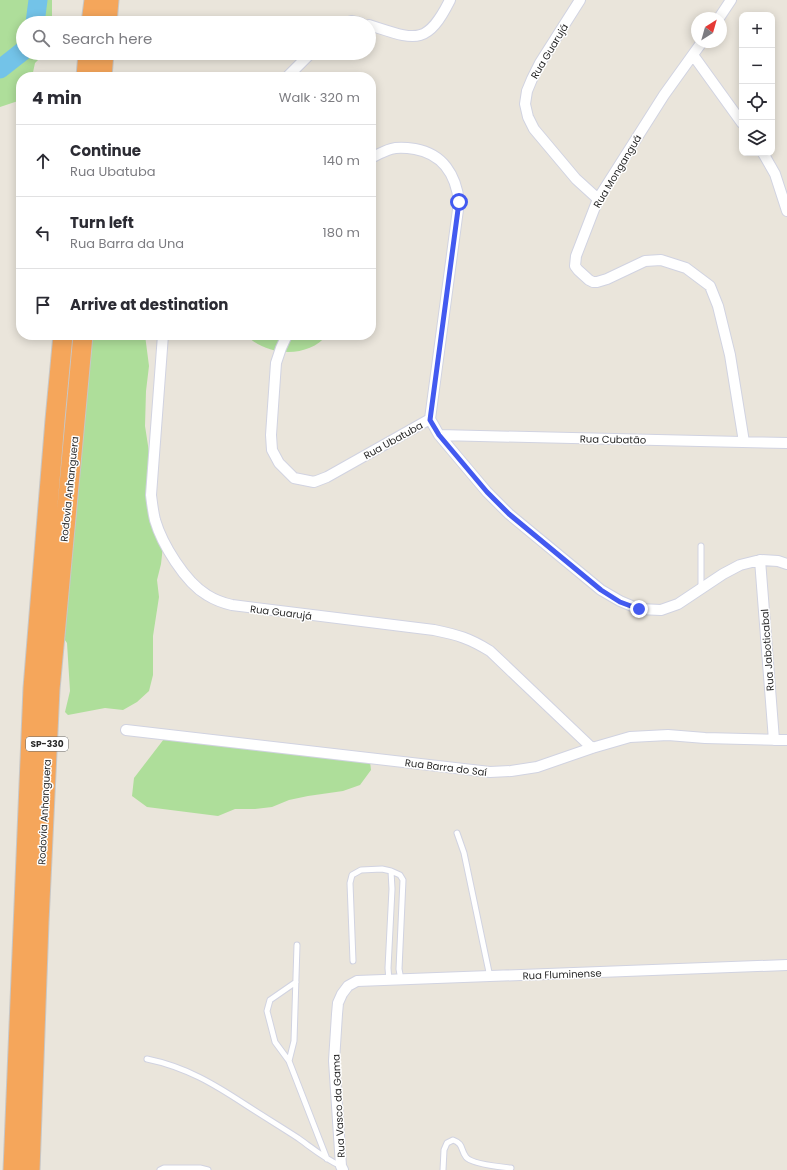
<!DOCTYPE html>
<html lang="en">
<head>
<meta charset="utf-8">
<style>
	:root { --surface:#fff; --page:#f7f7f7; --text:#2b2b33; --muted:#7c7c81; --line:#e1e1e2 }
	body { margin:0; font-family:Poppins,sans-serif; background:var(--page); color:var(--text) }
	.controls { position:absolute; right:12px; top:12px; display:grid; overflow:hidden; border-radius:8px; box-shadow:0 2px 10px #0003 }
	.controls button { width:36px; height:36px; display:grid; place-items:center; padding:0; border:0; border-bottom:1px solid var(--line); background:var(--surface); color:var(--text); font:20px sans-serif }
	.compass { position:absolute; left:691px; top:12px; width:36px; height:36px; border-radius:50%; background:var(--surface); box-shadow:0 2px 10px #0003; rotate:37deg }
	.stop { position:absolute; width:12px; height:12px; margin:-9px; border:3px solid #435af0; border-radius:50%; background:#fff }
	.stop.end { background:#435af0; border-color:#fff; box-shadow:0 1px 4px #0008 }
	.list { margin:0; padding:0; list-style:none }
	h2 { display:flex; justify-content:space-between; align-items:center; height:52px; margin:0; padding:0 16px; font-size:17px }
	h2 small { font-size:13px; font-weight:400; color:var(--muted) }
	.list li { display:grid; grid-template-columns:26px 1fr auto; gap:12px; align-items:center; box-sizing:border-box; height:72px; padding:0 16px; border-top:1px solid var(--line) }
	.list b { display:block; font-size:15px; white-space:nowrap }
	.list p { margin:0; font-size:13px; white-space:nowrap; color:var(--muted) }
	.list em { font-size:13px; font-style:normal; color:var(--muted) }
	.icon { flex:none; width:22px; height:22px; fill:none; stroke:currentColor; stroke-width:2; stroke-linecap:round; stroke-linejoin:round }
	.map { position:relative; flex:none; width:787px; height:1170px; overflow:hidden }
	.search { position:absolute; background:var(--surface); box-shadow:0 2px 10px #0003; left:16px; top:16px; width:360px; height:44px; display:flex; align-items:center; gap:10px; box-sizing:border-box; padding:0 14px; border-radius:22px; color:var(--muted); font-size:15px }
	.panel { position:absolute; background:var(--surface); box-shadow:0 2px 10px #0003; left:16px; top:72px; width:360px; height:268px; border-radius:16px }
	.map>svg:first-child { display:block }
	.green { fill:#aede9a }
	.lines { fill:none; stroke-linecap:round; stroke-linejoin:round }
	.river { stroke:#73c3e8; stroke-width:19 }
	.lane-casing { stroke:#d1d3e1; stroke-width:7 }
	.street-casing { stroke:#d1d3e1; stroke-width:12 }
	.highway-casing { stroke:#c7c7c7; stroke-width:21 }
	.lane { stroke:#fff; stroke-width:5 }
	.street { stroke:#fff; stroke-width:10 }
	.highway { stroke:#f5a65b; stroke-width:19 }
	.route { stroke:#435af0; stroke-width:5 }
	.labels { text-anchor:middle; stroke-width:3; stroke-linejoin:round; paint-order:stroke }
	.shield { fill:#fff; stroke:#696969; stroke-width:1 }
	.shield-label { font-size:9px; font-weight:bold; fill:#292929 }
	.street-label { font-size:10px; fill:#292929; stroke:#fff }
</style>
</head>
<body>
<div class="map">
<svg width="787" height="1170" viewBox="0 0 787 1170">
	<rect width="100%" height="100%" fill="#eae5db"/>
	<path class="green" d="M0,0H52V23H23V53H45L35,63L32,77H21V98L18,101L0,107Z
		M86,335H145L149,366L146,391L145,426L151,465L150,493L163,546L161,564L157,580L159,597L153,636V675L149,691L137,702L123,710L105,708L68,715L65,712L70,691L67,643L62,636Z
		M246,335H327C308,359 266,356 246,335Z
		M167,735L367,755L369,753L371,770L360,785L343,791L308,796L289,800L272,807L255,809H235L218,816L147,807L132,796L134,778Z"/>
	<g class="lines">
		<path class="river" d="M35,23L38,0
			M0,69L23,51"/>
		<defs>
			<path id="lane" d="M701,588V546
				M457,833L464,853L490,977
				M391,871L400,875L403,880L399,969L401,980
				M353,961L350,883L352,875L361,870L382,869L391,871L392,889L388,968L389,981
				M296,982L270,1000L267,1011L275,1042L289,1061L327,1159
				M147,1059C186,1067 214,1084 246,1105C263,1116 281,1127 298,1138C312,1148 325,1159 341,1166
				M289,1061L294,1041L297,945
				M160,1170L164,1168H200L208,1170
				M443,1170L444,1150L447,1143L453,1140C464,1144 460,1149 466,1157C471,1164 501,1167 511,1168"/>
			<path id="street" d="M580,0L540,63L532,79L527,91L525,104L528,117L534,129L576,179L598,199
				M719,18L731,0
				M345,23L352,21L361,23
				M369,25C414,39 426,48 450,0
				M702,42L664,95L598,199L576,256L575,266L578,270L589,280L593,282H597L607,279L645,261L661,260L686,268L710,286L718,306L730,355L744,442
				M693,55L742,123
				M287,77L311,53
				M763,153L775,174L787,211
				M371,158C377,155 384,151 391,149C398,147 408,148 415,149C443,154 456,175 459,202L430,419
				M163,335L151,495C152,503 153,512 155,520C162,544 185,582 207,595C215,600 223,603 232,605L434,630C458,635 469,638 490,651L592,748
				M287,335L281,348L276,363L271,435L272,450L279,463L294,478L314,482L327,477L430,419
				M430,419L439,435L487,492L509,514L601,590L620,601L639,609L661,610L678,604L723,574L740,565L760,560L778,561L787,564
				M439,435L787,443
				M760,560L774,740
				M126,730L490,772L511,771L537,767L592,748L630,737L668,735L705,738L787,740
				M343,1170L341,1166L334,1061L337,1014L338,1003L342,994L348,986L357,981L787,965"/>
			<path id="highway" d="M91,23L94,0
				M107,23L109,0
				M86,77L88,53
				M102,77L104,53
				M13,1170L33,688L55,420L63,335
				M30,1170L39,922L50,689L83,335"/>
		</defs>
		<use href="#lane" class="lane-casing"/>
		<use href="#street" class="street-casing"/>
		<use href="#highway" class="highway-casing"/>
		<use href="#lane" class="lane"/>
		<use href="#street" class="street"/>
		<use href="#highway" class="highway"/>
	</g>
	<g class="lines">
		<path class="route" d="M459,202L430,420L439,435L487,492L509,514L601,590L620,602L639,609"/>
	</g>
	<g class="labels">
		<rect class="shield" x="26" y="737" width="42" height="14" rx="3"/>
		<g class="shield-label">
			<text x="47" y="747">SP-330</text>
		</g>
		<g class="street-label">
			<text transform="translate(549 51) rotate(-59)" y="4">Rua Guarujá</text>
			<text transform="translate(617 171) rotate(-59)" y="4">Rua Monganguá</text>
			<text transform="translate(613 439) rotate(1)" y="4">Rua Cubatão</text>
			<text transform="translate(393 440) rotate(-29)" y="4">Rua Ubatuba</text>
			<text transform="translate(69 489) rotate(-84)" y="4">Rodovia Anhanguera</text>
			<text transform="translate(281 612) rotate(7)" y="4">Rua Guarujá</text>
			<text transform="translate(767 650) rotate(-94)" y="4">Rua Jaboticabal</text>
			<text transform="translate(446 767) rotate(7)" y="4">Rua Barra do Saí</text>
			<text transform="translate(44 812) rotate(-87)" y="4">Rodovia Anhanguera</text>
			<text transform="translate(562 974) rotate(-2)" y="4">Rua Fluminense</text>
			<text transform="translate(338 1106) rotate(-93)" y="4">Rua Vasco da Gama</text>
		</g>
	</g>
</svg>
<div class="controls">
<button>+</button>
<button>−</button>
<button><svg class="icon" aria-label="locate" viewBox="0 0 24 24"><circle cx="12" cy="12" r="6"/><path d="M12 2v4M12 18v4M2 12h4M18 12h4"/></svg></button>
<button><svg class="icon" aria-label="layers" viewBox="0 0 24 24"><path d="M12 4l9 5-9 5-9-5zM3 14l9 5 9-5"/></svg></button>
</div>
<svg class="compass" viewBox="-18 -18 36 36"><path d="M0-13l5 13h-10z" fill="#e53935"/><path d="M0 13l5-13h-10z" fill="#7c7c81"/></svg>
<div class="stop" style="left:459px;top:202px"></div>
<div class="stop end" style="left:639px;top:609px"></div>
<div class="search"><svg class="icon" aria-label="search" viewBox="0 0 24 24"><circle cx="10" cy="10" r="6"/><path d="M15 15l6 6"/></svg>Search here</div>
<section class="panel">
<h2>4 min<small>Walk · 320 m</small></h2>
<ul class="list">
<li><svg class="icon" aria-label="ahead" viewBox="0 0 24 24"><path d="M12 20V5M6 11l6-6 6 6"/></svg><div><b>Continue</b><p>Rua Ubatuba</p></div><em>140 m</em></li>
<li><svg class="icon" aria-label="left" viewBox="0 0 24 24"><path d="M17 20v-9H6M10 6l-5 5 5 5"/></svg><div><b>Turn left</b><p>Rua Barra da Una</p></div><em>180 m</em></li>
<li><svg class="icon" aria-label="arrive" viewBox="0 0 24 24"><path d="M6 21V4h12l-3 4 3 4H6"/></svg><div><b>Arrive at destination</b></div></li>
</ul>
</section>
</div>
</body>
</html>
